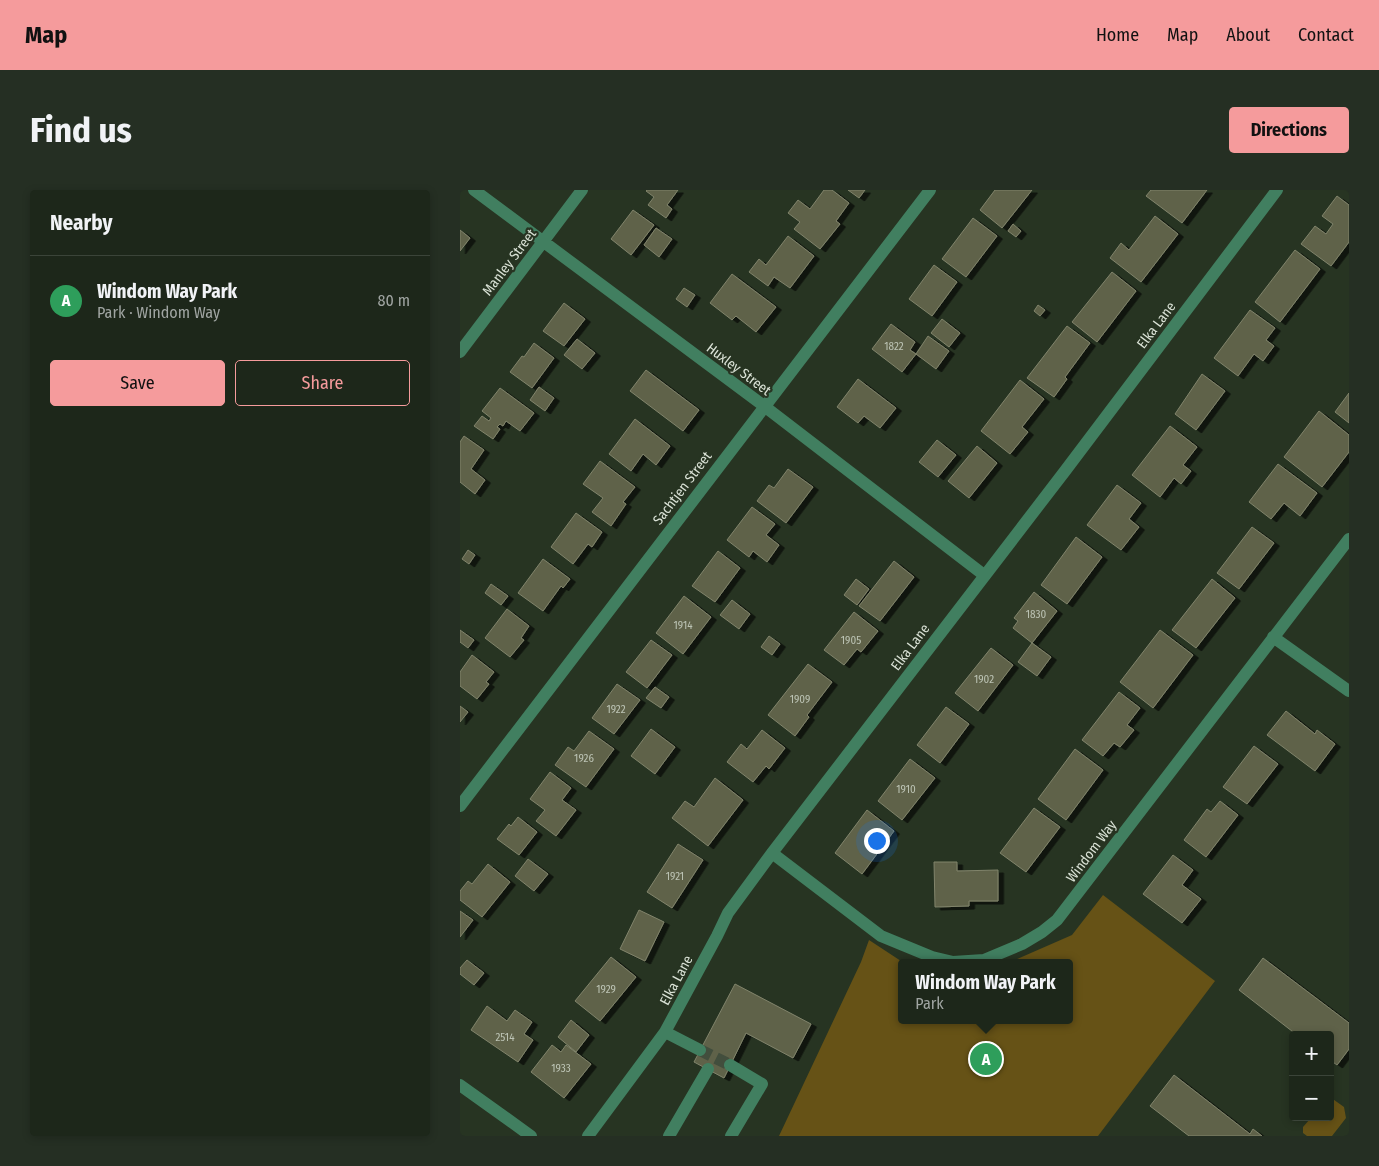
<!DOCTYPE html>
<html lang="en">
<head>
<meta charset="utf-8">
<style>
	:root { --surface:#1d271a; --page:#252f23; --text:#f1f3f6; --muted:#a0a5a2; --line:#3b4439; --accent:#f59b9c }
	body { margin:0; font-family:"Fira Sans Condensed",sans-serif; background:var(--page); color:var(--text) }
	.controls { position:absolute; right:15px; bottom:15px; display:grid; overflow:hidden; border-radius:5px; box-shadow:0 2px 8px #0003 }
	.controls button { width:45px; height:45px; display:grid; place-items:center; padding:0; border:0; border-bottom:1px solid var(--line); background:var(--surface); color:var(--text); font:25px sans-serif }
	.you { position:absolute; left:416px; top:650px; width:18px; height:18px; margin:-12px; border:4px solid #fff; border-radius:50%; background:#1a73e8; box-shadow:0 0 0 8px #1a73e833 }
	.badge { display:grid; place-items:center; width:32px; height:32px; border-radius:50%; background:var(--accent); color:#fff; font-size:16px; font-weight:700 }
	.pin { position:absolute; translate:-50% -50%; border:2px solid #fff; box-shadow:0 1px 5px #0006 }
	.popup { position:absolute; left:438px; top:769px; width:175px; height:65px; box-sizing:border-box; display:grid; place-content:center; border-radius:5px; background:var(--surface); filter:drop-shadow(0 1px 4px #0005); font-size:16px; white-space:nowrap; color:var(--muted) }
	.popup b { font-size:19px; color:var(--text) }
	.popup::after { content:''; position:absolute; left:50%; top:100%; margin-left:-10px; border:10px solid transparent; border-top-color:var(--surface) }
	.list { margin:0; padding:0; list-style:none }
	h2 { display:flex; justify-content:space-between; align-items:center; height:65px; margin:0; padding:0 20px; font-size:21px }
	h2 small { font-size:16px; font-weight:400; color:var(--muted) }
	.list li { display:grid; grid-template-columns:32px 1fr auto; gap:15px; align-items:center; box-sizing:border-box; height:90px; padding:0 20px; border-top:1px solid var(--line) }
	.list b { display:block; font-size:19px; white-space:nowrap }
	.list p { margin:0; font-size:16px; white-space:nowrap; color:var(--muted) }
	.list em { font-size:16px; font-style:normal; color:var(--muted) }
	.actions { display:flex; gap:10px; padding:15px 20px }
	.actions a { flex:1; padding:11px 0; border:1px solid var(--accent); border-radius:5px; text-align:center; font-size:18px; color:var(--accent) }
	.actions .main { background:var(--accent); color:#111 }
	.map { position:relative; flex:none; width:889px; height:946px; overflow:hidden; border-radius:5px }
	header { display:flex; align-items:center; gap:30px; box-sizing:border-box; height:70px; padding:0 25px; background:var(--accent); color:#111 }
	header strong { font-size:24px }
	nav { display:flex; gap:28px; margin-inline-start:auto; font-size:18px }
	.intro { display:flex; align-items:center; justify-content:space-between; box-sizing:border-box; height:120px; padding:0 30px }
	h1 { margin:0; font-size:35px }
	.button { padding:12px 22px; border-radius:5px; background:var(--accent); color:#111; font-size:18px; font-weight:700 }
	main { display:flex; gap:30px; padding:0 30px }
	aside { flex:1; background:var(--surface); border-radius:5px; box-shadow:0 2px 8px #0003 }
	.map>svg:first-child { display:block }
	.green { fill:#665216 }
	.building { fill:#5f624a; stroke:#81846b; filter:url(#shadow) }
	.lines { fill:none; stroke-linecap:round; stroke-linejoin:round }
	.minor-tunnel { stroke:#424e3d; stroke-width:12; stroke-dasharray:12 6; stroke-linecap:butt }
	.minor { stroke:#417f60; stroke-width:12 }
	.labels { text-anchor:middle; stroke-width:4.5; stroke-linejoin:round; paint-order:stroke }
	.number-label { font-size:11px; fill:#bcc3b4 }
	.street-label { font-size:14px; fill:#dbe3d7; stroke:#273422 }
</style>
</head>
<body>
<header>
<strong>Map</strong>
<nav><a>Home</a><a>Map</a><a>About</a><a>Contact</a></nav>
</header>
<div class="intro"><h1>Find us</h1><a class="button">Directions</a></div>
<main>
<aside>
<h2>Nearby<small></small></h2>
<ul class="list">
<li><span class="badge" style="background:#2e9e5b">A</span><div><b>Windom Way Park</b><p>Park · Windom Way</p></div><em>80 m</em></li>
</ul>
<div class="actions"><a class="main">Save</a><a>Share</a></div>
</aside>
<div class="map">
<svg width="889" height="946" viewBox="0 0 889 946">
	<defs>
		<filter id="shadow"><feDropShadow dx="5.5" dy="3" stdDeviation="0" flood-color="#0009"/></filter>
	</defs>
	<rect width="100%" height="100%" fill="#273422"/>
	<path class="green" d="M643,705L755,791L638,946H319L401,772L409,750L444,773H442V830H610V773H548L612,745Z
		M870,907L884,917L886,928L872,946H847L843,943V937L850,929L849,927H870Z"/>
	<path class="building" d="M187,0H218L207,15L212,19L206,28L188,15L194,7L186,1Z
		M364,0H372L389,13L376,31L380,34L360,59L334,39L340,32L328,23L338,10L350,19Z
		M388,0H405L399,8Z
		M535,0H572L542,38L520,20Z
		M691,0H747L722,33L686,6Z
		M877,6L889,15V52L871,76L841,54L855,36L866,44L873,34L862,26Z
		M173,20L194,35L171,65L151,49Z
		M695,26L718,44L681,92L650,68L661,53L669,60Z
		M513,28L537,46L506,87L482,69Z
		M553,34L561,41L556,47L548,41Z
		M196,38L212,49L199,67L184,55Z
		M0,40L10,48L0,61Z
		M328,46L354,66L330,98L314,87L308,96L289,82L299,69L306,75Z
		M835,60L860,79L820,132L795,112Z
		M474,75L497,92L472,126L449,109Z
		M652,82L676,101L637,152L612,132Z
		M272,84L316,117L296,142L276,126L272,130L250,113Z
		M224,98L235,105L227,117L216,109Z
		M104,113L125,129L104,156L83,141Z
		M578,115L585,120L580,126L574,121Z
		M790,120L815,138L806,150L814,156L803,171L794,164L778,186L754,168Z
		M482,129L500,143L489,157L471,143Z
		M431,134L455,152L450,160L456,164L442,182L412,159Z
		M607,136L630,153L605,187L607,189L594,207L567,188Z
		M468,146L489,161L476,179L456,164Z
		M117,149L135,163L122,179L104,165Z
		M74,153L94,168L72,198L50,182L62,166L64,167Z
		M186,180L239,220L223,241L170,201Z
		M742,184L765,201L736,240L715,224Z
		M398,189L436,218L420,238L404,226L398,233L377,217Z
		M560,190L584,209L562,237L568,242L550,264L521,241Z
		M79,197L94,208L85,221L70,210Z
		M40,198L74,223L60,241L46,231L43,236L40,234L37,237L40,239L33,249L14,236L22,226L29,231L31,228L22,221Z
		M889,203V233L875,222Z
		M859,221L889,245V262L862,297L824,267Z
		M175,229L210,256L196,275L183,264L171,281L149,264Z
		M710,236L737,257L723,275L731,281L721,294L714,288L700,307L672,285Z
		M4,246L24,260L11,279L25,290L15,304L0,292V252Z
		M477,250L496,265L478,287L459,272Z
		M517,256L537,273L509,308L488,291Z
		M140,271L175,297L163,312L166,314L151,336L132,322L143,308L123,294Z
		M818,274L857,303L840,326L824,313L811,329L789,312Z
		M328,279L353,297L326,333L297,311L309,295L314,298Z
		M657,295L681,313L669,329L679,337L661,360L627,335Z
		M292,317L315,334L306,345L319,355L307,372L293,361L289,367L267,350Z
		M116,323L142,342L132,357L128,354L113,374L91,357Z
		M792,337L814,353L779,399L757,383Z
		M616,347L642,367L607,414L581,395Z
		M8,360L15,365L9,374L2,369Z
		M258,361L280,378L255,412L232,396Z
		M83,369L110,389L103,398L101,396L83,421L58,403Z
		M434,371L454,387L420,431L399,416Z
		M396,389L409,399L397,415L384,405Z
		M752,389L775,408L736,458L712,440Z
		M31,394L48,406L41,415L25,403Z
		M574,402L597,421L572,453L553,438L558,431L554,428Z
		M224,406L251,427L223,464L196,443Z
		M272,410L290,424L279,439L260,425Z
		M47,419L69,436L61,448L64,450L50,467L25,448Z
		M394,422L418,441L401,462L397,459L384,475L364,460Z
		M0,440L14,450L8,458L0,452Z
		M700,440L733,465L693,518L660,492Z
		M309,446L320,454L312,465L301,457Z
		M191,450L212,465L187,498L166,482Z
		M572,453L591,467L577,486L558,472Z
		M531,458L553,475L518,521L495,503Z
		M12,465L34,482L26,492L29,494L17,509L0,496V482Z
		M348,474L372,492L347,525L349,527L335,546L308,525Z
		M157,494L180,510L154,544L132,528Z
		M195,497L209,507L201,518L186,508Z
		M659,502L680,518L667,535L674,540L660,557L654,553L643,566L622,550Z
		M0,516L8,522L0,532Z
		M486,517L509,534L480,573L457,555Z
		M826,521L855,544L857,540L875,554L855,581L807,545Z
		M191,539L215,557L195,584L171,566Z
		M302,540L325,558L309,579L306,576L293,592L267,572L281,554L287,559Z
		M129,541L154,559L126,597L95,575L108,557L114,561Z
		M794,556L818,574L787,614L763,597Z
		M615,559L643,580L606,630L578,609Z
		M450,569L475,588L442,630L418,611Z
		M90,582L111,598L102,610L116,620L96,646L76,631L85,620L70,609Z
		M255,588L283,610L248,656L212,628L225,611L234,617Z
		M760,611L778,625L746,667L724,650L747,619L751,622Z
		M574,618L600,637L566,682L540,663Z
		M407,620L434,641L402,684L375,663Z
		M58,627L77,642L59,665L37,649L49,634L51,636Z
		M218,654L243,670L212,718L187,702Z
		M713,665L733,680L722,695L741,709L722,733L683,704Z
		M68,669L88,684L74,701L55,686Z
		M474,672H497V681L538,680V711H509V716L475,717Z
		M28,674L50,692L22,727L0,710V701L8,691L12,694Z
		M179,720L204,732L185,771L160,759Z
		M0,721L13,730L0,747Z
		M151,767L176,787L140,831L115,811Z
		M803,768L889,833V859L877,875L870,870V845H837L779,800Z
		M7,770L24,783L14,795L0,784V778Z
		M275,794L351,834L333,868L286,843L264,888L234,872Z
		M27,816L47,831L55,820L72,832L64,844L73,850L58,872L11,840Z
		M111,830L129,845L116,862L98,847Z
		M92,855L101,862L106,855L131,874L104,908L71,882Z
		M714,885L790,944L793,939L802,946H729L690,916Z"/>
	<g class="lines">
		<path class="minor-tunnel" d="M240,860L270,875"/>
		<path class="minor" d="M14,0L304,216L524,385
			M0,162L122,0
			M813,447L889,501
			M0,616L470,0
			M312,663L421,746L472,767L493,772L524,770L562,754L582,742L597,730L889,349
			M205,842L240,860
			M270,875L302,894L271,946
			M0,895L71,946
			M128,946L205,842L257,746L268,723L312,663L605,281L817,0
			M209,946L248,879"/>
	</g>
	<g class="labels">
		<g class="number-label">
			<text x="434" y="160">1822</text>
			<text x="576" y="428">1830</text>
			<text x="223" y="439">1914</text>
			<text x="391" y="454">1905</text>
			<text x="524" y="493">1902</text>
			<text x="340" y="513">1909</text>
			<text x="156" y="523">1922</text>
			<text x="124" y="572">1926</text>
			<text x="446" y="603">1910</text>
			<text x="215" y="690">1921</text>
			<text x="146" y="803">1929</text>
			<text x="45" y="851">2514</text>
			<text x="101" y="882">1933</text>
		</g>
		<g class="street-label">
			<text transform="translate(49 72) rotate(-53)" y="5">Manley Street</text>
			<text transform="translate(696 135) rotate(-53)" y="5">Elka Lane</text>
			<text transform="translate(279 179) rotate(37)" y="5">Huxley Street</text>
			<text transform="translate(222 298) rotate(-53)" y="5">Sachtjen Street</text>
			<text transform="translate(450 457) rotate(-53)" y="5">Elka Lane</text>
			<text transform="translate(631 661) rotate(-53)" y="5">Windom Way</text>
			<text transform="translate(216 790) rotate(-62)" y="5">Elka Lane</text>
		</g>
	</g>
</svg>
<div class="controls">
<button>+</button>
<button>−</button>
</div>
<div class="you"></div>
<div class="pin badge" style="left:526px;top:869px;background:#2e9e5b">A</div>
<div class="popup"><b>Windom Way Park</b>Park</div>
</div>
</main>
</body>
</html>
